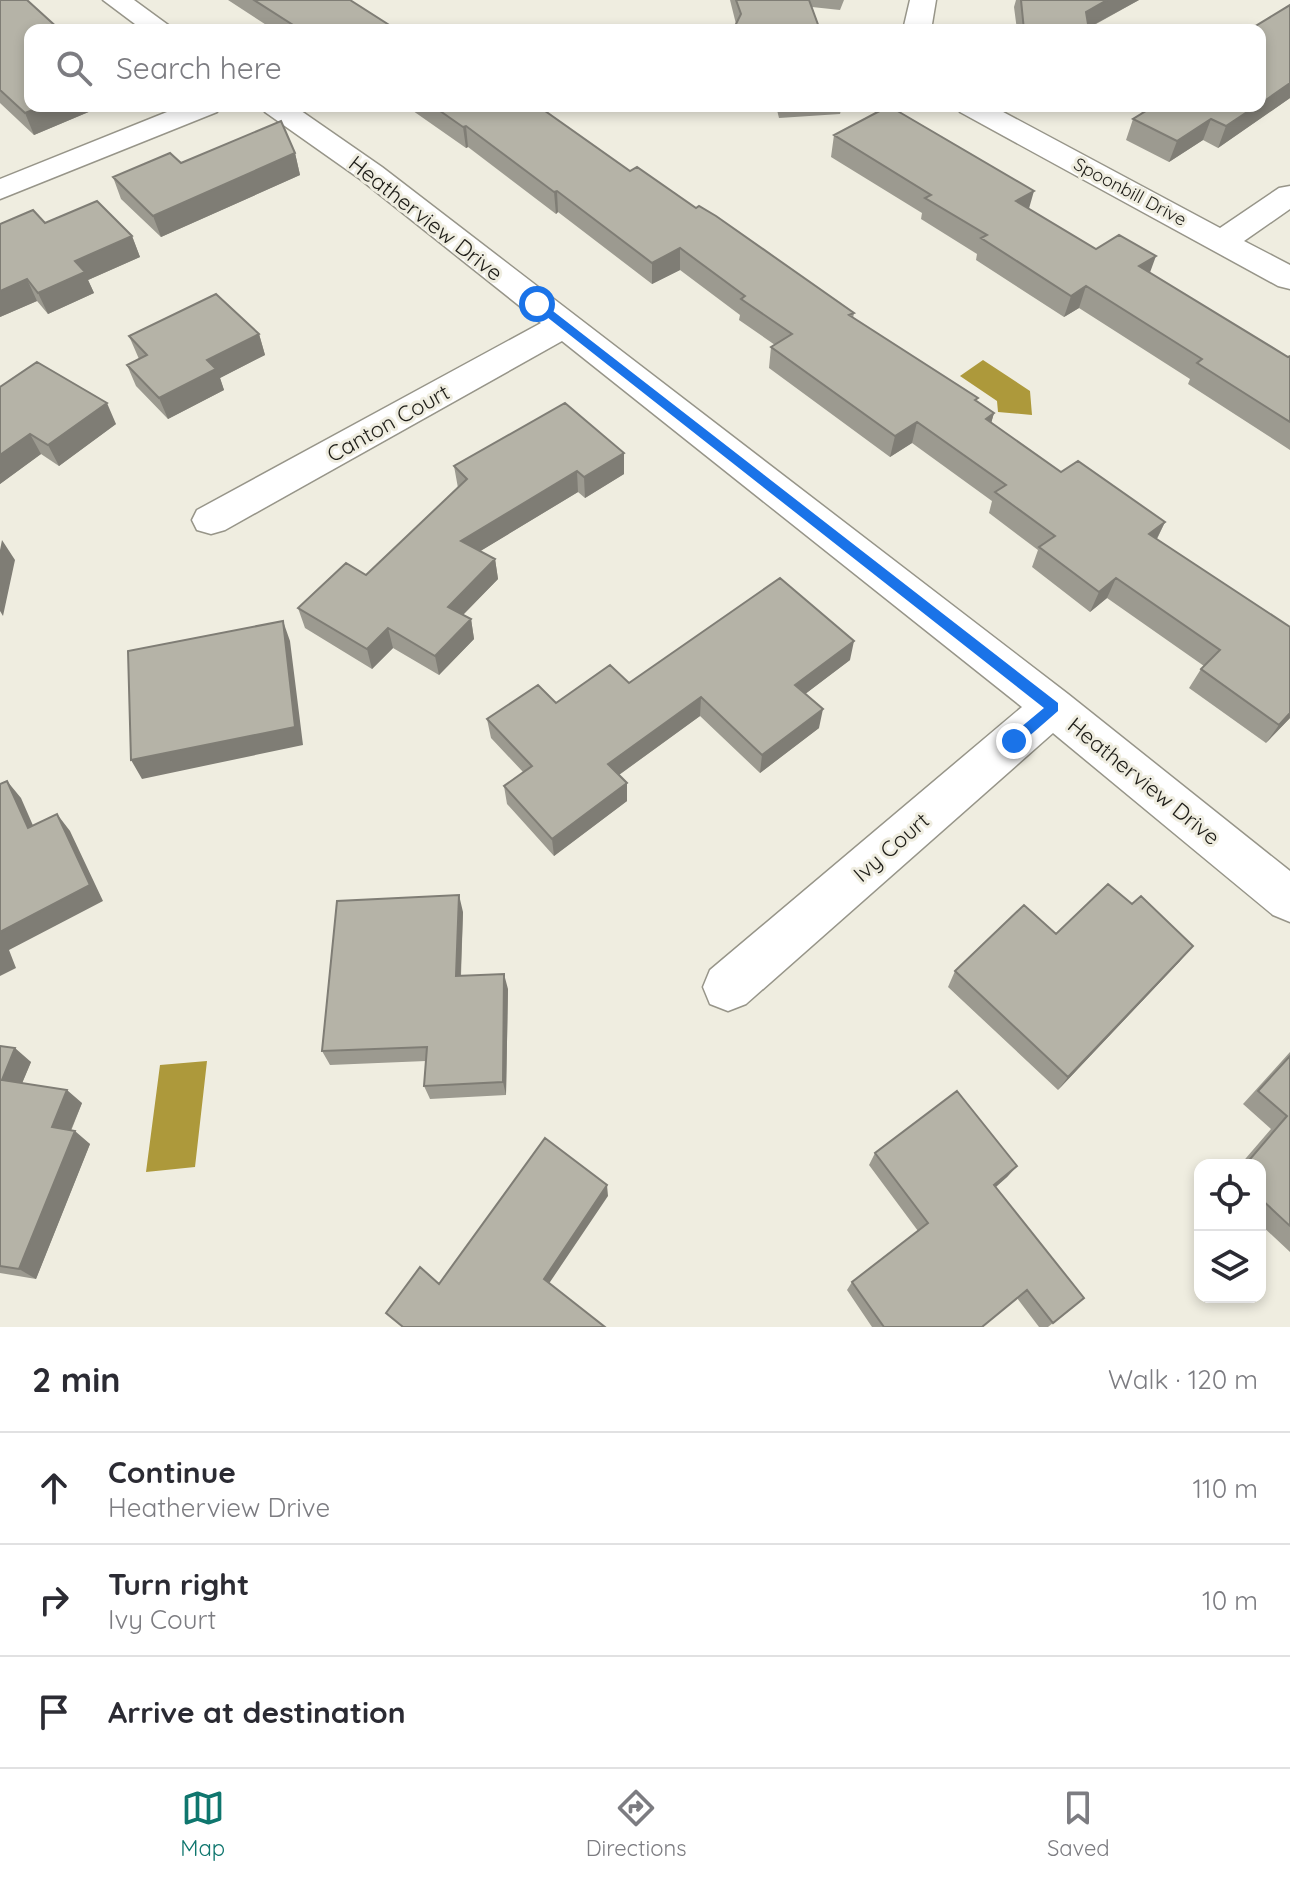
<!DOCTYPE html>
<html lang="en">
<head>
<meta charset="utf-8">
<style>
	:root { --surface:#fff; --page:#f2f2f3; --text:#2b2b33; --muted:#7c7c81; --line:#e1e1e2; --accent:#0f766e }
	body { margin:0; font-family:Quicksand,sans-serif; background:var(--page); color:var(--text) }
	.controls { position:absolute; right:24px; bottom:24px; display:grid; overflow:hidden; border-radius:16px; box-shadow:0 4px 12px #0003 }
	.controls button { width:72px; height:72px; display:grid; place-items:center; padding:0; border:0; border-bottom:2px solid var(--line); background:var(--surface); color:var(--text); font:40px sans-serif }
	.stop { position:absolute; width:24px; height:24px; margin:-18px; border:6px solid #1a73e8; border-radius:50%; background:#fff }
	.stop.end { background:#1a73e8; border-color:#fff; box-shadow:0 2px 8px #0008 }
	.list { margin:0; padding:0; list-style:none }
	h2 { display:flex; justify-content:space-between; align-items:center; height:104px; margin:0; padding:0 32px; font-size:34px }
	h2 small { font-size:26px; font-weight:400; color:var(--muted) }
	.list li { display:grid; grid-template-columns:52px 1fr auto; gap:24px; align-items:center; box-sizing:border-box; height:112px; padding:0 32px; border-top:2px solid var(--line) }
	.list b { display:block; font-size:30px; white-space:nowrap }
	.list p { margin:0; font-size:26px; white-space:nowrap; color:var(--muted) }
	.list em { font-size:26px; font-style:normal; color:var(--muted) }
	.icon { flex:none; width:44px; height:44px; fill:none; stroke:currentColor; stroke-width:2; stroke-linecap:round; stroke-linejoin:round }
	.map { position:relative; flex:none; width:1290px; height:1327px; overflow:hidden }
	.search { position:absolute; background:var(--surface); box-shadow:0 4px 12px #0003; left:24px; right:24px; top:24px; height:88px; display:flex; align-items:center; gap:20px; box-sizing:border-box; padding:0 28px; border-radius:16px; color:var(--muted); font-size:30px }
	.sheet { height:440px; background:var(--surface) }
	nav { display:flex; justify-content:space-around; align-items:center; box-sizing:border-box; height:112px; border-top:2px solid var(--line); background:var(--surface); font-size:22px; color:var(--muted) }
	nav a { display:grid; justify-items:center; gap:4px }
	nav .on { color:var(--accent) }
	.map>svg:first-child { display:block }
	.water { fill:#ad993b }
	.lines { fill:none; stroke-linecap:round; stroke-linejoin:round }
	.street-casing { stroke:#979589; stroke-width:3 }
	.street { fill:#fff; fill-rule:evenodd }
	.wall { fill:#9c9a90 }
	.shaded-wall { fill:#7f7d75 }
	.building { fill:#b5b3a7; stroke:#7f7d75; stroke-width:2 }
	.route { fill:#1a73e8 }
	.labels { text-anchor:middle; stroke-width:6; stroke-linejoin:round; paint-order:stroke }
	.far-street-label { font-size:18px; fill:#1e1d18; stroke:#efede0 }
	.street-label { font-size:22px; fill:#1e1d18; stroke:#efede0 }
</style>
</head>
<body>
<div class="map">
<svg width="1290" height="1327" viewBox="0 0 1290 1327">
	<rect width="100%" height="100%" fill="#efede0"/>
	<path class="water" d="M983,360L1030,391L1032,415L998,412L997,401L960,376Z
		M207,1061L195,1167L146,1172L160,1065Z"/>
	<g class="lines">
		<defs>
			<path id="street" d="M103,0H134L175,30H143Z
				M910,0H936L931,30H903Z
				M182,106H221L217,112L0,199V179Z
				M261,106H294L382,167L1068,694L1290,871V922L1273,915L1053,733L746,1004L728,1011L710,1004L703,987L710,970L1022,707L562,341L225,530L211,534L197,530L192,520L197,510L541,323L360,179L265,112Z
				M956,106H992L1220,228L1279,188L1290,186V209L1244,241L1290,265V289L1278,286L960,112Z"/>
		</defs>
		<use href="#street" class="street-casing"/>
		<use href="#street" class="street"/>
	</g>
	<path class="wall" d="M0,0L30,106H97L98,108L34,135L0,103Z
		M228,0H350L397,30H274Z
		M730,0H844L840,10L812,7L820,30H735L736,24Z
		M1016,0H1139L1089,28V30H1017L1014,7Z
		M1290,5V98L1218,148L1203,140L1169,162L1126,140L1133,119L1143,113L1141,112L1143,106H1260V30H1249Z
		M406,106H538L630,171L696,208L854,313L853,318L994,413L991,423L1061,472L1165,522L1157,539L1290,627V718L1266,743L1189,688L1201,669L1204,666L1107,598L1090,612L1032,567L1038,550L989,513L992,501L912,443L890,457L769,368L771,347L775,345L739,320L740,315L680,270L652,284L558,212L556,214L468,147L466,148Z
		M776,106H842L840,114L779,118Z
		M834,135L1029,209L1096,249L1149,273L1288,357L1290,356V450L1188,384L1190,379L1079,308L1064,317L976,260L977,254L921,219L922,213L831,157Z
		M295,153L300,175L161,237L121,199L113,177L181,163Z
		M45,223L132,236L140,257L88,280L94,293L48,314L37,301L0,317V224Z
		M259,334L265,355L220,378L224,390L168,419L136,386L127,365L139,359L129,336Z
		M0,387L116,424L59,466L41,454L0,484Z
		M454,466L624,474L585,498L578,492L480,551L495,559L498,579L463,615L471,619L474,639L439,675L393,648L372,669L305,628L298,608L366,575L458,488Z
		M850,660L805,694L819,728L760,773L700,716L619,775L627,801L554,856L507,804L504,786L524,773L491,738L487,719L556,703Z
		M463,912L461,976L508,989L506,1095L430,1099L424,1086L426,1061L330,1065L322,1051Z
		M1056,934L1180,961L1058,1090L948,987L955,971Z
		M0,1046L31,1062L22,1083L82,1103L71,1131L90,1144L36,1279L0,1273Z
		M1290,1052V1252L1260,1224V1165H1240L1271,1129L1243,1104Z
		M875,1153L1017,1166L1007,1177L996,1187L1053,1323L1048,1327H1039L1017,1298L982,1327H872L847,1290L852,1282L918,1231L869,1165Z"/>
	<path class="shaded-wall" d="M1107,0H1139L1084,30L1086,12Z
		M1290,83V98L1218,148L1226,126L1256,106H1260V104Z
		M43,106H97L98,108L34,135L25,113Z
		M1211,119L1203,140L1169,162L1177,141Z
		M466,126L468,147L466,148L463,127Z
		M295,153L300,175L161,237L153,216Z
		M557,191L558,212L556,214L554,192Z
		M1034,191L1028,212L1016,201Z
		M132,236L140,257L88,280L94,293L48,314L38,293L75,261Z
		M680,248V270L652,284V263Z
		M1156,256L1148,278L1139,266Z
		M27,279L37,301L0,317V291Z
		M1086,286L1079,308L1064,317L1071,296Z
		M259,334L265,355L220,378L224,390L168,419L159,398L207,360Z
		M107,403L116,424L59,466L48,445Z
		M994,413L988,434L986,419Z
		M917,422L912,443L890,457L895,436Z
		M30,434L41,454L0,484V455Z
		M624,453V474L585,498L584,477Z
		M577,471L578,492L464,561L461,541Z
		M1165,522L1155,542L1149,534Z
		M2,540L15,560L3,616L0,611V550Z
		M495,559L498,579L452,626L448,607Z
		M1116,578L1107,598L1090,612L1099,592Z
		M471,619L474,639L439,675L435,656Z
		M283,621L290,641L303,745L142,779L131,760Z
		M388,628L393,648L372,669L367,649Z
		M854,641L850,660L792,704L795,685Z
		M701,697L700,716L609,782L608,764Z
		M823,709L819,728L760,773L762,755Z
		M1290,713V718L1266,743L1279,725Z
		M7,781L21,798L42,846L28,828Z
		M627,783V801L554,856L552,839Z
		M57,814L70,831L103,901L9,950L16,968L0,976V932Z
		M459,895L463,912L460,991L456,976Z
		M1193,946L1180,961L1058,1090L1068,1077Z
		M504,974L508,989L506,1095L503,1082Z
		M15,1048L31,1062L18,1093L2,1080Z
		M67,1090L82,1103L67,1139L52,1127Z
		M75,1131L90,1144L36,1279L19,1269Z
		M1017,1166L1007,1177L985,1196L994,1185Z
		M607,1185L608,1196L546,1288L544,1279Z"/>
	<path class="building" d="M0,0H27L60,30H30V106H43L25,113L0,90Z
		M254,0H350L397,30H301Z
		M736,0H809L820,30H736L735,26L741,14Z
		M1021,0H1107L1086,12L1089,30H1024Z
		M1290,5V83L1260,104V30H1249Z
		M433,106H538L630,171L637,167L696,208L699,206L716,216L854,313L849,315L978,398L975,400L994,413L986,419L1061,472L1078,461L1165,522L1149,534L1290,627V713L1279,725L1201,669L1220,650L1116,578L1099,592L1039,547L1055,536L995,492L1006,485L917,422L895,436L771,347L792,334L741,299L745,296L680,248L652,263L557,191L554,192L466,126L463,127Z
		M889,106L1034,191L1016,201L1096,249L1119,235L1156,256L1139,266L1288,357L1290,356V422L1197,363L1202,359L1086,286L1071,296L981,238L987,235L925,198L931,195L834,135Z
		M1154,106H1256L1226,126L1211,119L1177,141L1133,119Z
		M281,121L295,153L153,216L113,177L170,153L181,163Z
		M97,201L132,236L75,261L85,272L38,293L27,279L0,291V224L33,210L45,223Z
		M216,294L259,334L207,360L216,369L159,398L127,365L147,355L129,336Z
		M37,362L107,403L48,445L30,434L0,455V387Z
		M565,403L624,453L584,477L577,471L461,541L495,559L448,607L471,619L435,656L388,628L367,649L298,608L346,563L366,575L467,479L454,466Z
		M780,578L854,641L795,685L823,709L762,755L701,697L608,764L627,783L552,839L504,786L532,766L487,719L538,685L556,703L610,665L629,683Z
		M283,621L295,727L131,760L128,651Z
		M7,781L28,828L57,814L90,885L0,932V784Z
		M1108,884L1132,904L1141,896L1193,946L1068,1077L955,971L1024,905L1056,934Z
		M459,895L456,976L504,974L503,1082L424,1086L427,1047L322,1051L337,901Z
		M0,1046L15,1048L2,1080L67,1090L52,1127L75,1131L19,1269L0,1266Z
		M1290,1056V1226L1260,1198V1165H1245L1287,1116L1258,1091Z
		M957,1091L1017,1166L994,1185L1084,1298L1053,1323L1027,1290L982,1327H884L852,1282L928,1223L875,1153Z
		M545,1138L607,1185L544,1279L605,1327H403L386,1313L420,1267L439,1284Z"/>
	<path class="route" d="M533,301H540L1058,703V711L1019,745H1009V737L1044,708L533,306Z"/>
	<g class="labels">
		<g class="far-street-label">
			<text transform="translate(1130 192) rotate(28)" y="6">Spoonbill Drive</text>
		</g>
		<g class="street-label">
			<text transform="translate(426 218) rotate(38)" y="8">Heatherview Drive</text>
			<text transform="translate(388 423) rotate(-29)" y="8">Canton Court</text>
			<text transform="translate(1144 781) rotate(39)" y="8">Heatherview Drive</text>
			<text transform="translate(891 847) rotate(-41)" y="8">Ivy Court</text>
		</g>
	</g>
</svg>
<div class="controls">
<button><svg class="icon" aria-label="locate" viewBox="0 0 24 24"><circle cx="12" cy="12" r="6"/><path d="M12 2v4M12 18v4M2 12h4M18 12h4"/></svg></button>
<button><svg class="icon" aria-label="layers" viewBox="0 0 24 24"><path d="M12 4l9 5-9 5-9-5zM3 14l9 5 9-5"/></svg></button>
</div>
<div class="stop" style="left:537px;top:304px"></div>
<div class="stop end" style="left:1014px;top:741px"></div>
<div class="search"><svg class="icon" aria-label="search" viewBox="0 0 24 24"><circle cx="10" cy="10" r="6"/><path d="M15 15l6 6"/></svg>Search here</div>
</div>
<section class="sheet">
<h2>2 min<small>Walk · 120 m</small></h2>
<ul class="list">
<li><svg class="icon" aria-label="ahead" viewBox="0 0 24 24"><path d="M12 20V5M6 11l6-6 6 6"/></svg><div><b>Continue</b><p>Heatherview Drive</p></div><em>110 m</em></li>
<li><svg class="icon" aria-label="right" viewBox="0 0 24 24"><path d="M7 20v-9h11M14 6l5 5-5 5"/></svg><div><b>Turn right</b><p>Ivy Court</p></div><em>10 m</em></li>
<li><svg class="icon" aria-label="arrive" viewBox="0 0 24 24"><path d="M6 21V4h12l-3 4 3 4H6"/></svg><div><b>Arrive at destination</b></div></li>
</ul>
</section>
<nav>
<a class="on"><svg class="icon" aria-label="map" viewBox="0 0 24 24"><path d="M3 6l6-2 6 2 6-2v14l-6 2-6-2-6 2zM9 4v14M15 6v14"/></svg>Map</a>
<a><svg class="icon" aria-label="directions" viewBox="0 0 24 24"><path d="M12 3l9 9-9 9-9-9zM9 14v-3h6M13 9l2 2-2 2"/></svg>Directions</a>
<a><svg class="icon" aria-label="saved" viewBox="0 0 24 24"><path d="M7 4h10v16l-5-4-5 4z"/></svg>Saved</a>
</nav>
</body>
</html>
